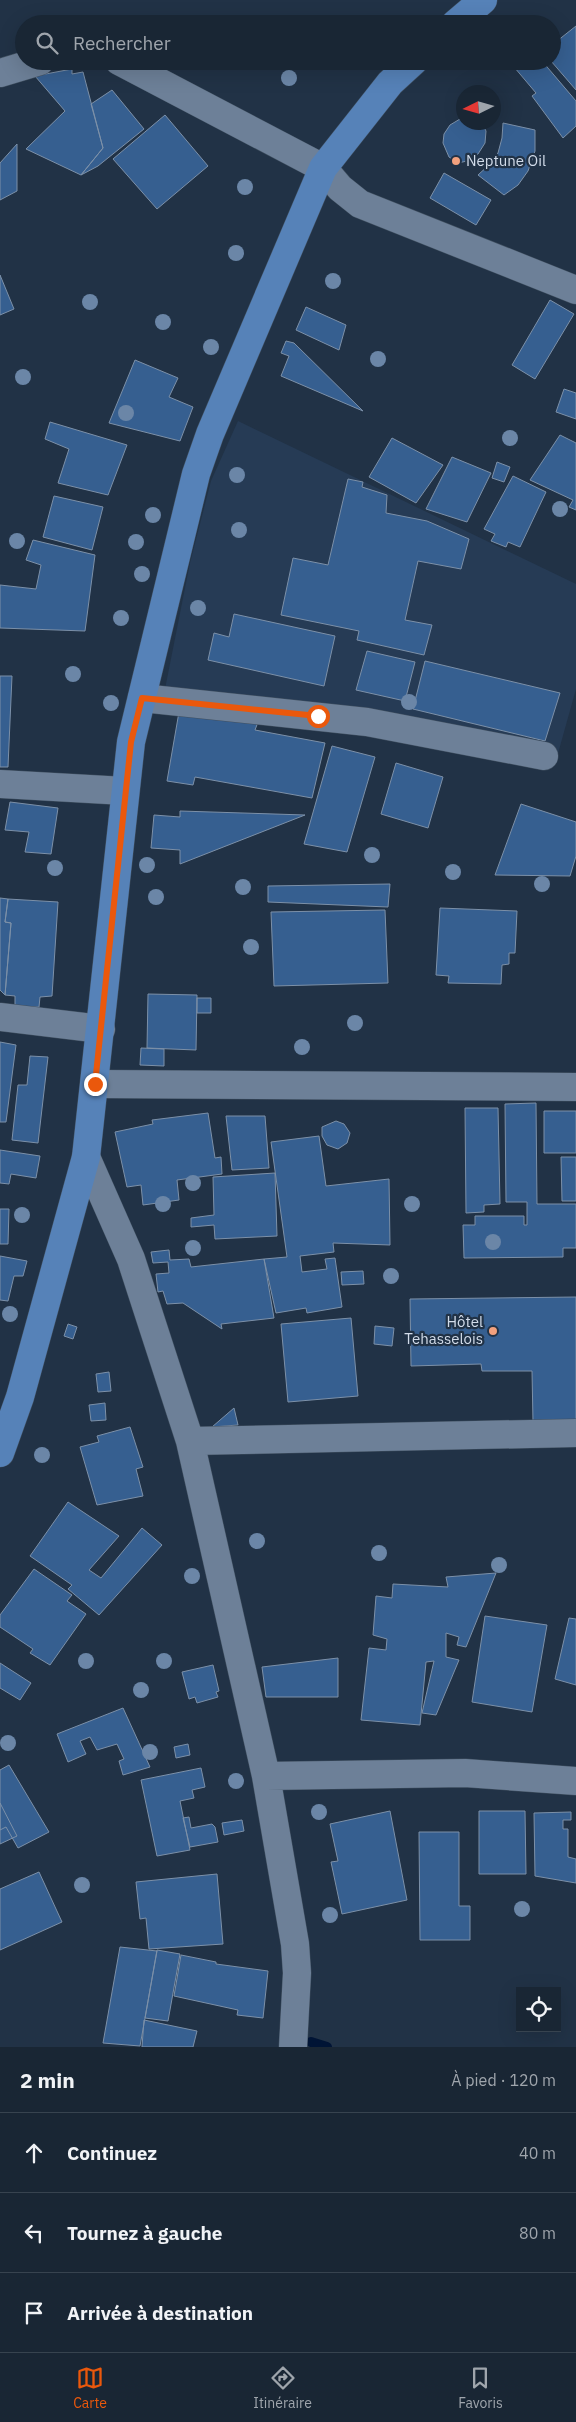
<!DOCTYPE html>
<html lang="fr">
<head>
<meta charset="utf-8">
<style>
	:root { --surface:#192634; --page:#222e3c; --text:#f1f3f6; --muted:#9fa5ac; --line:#37434f; --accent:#ea580c }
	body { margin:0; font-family:"IBM Plex Sans",sans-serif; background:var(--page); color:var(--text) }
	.controls { position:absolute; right:15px; bottom:15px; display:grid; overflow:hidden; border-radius:0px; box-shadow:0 5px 20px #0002 }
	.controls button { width:45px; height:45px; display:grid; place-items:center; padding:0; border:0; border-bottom:1px solid var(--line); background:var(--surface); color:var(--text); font:25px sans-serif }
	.compass { position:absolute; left:456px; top:85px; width:45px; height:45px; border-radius:50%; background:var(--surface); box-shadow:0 5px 20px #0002; rotate:265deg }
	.stop { position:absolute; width:15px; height:15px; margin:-11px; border:4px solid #ea580c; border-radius:50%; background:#fff }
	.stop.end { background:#ea580c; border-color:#fff; box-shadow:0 1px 5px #0008 }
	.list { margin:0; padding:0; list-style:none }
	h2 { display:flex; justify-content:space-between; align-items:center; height:65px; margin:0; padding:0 20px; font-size:21px }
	h2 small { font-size:16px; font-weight:400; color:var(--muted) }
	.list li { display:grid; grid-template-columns:32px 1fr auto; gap:15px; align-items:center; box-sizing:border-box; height:80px; padding:0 20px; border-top:1px solid var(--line) }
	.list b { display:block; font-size:19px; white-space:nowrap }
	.list em { font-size:16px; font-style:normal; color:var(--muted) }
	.icon { flex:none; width:28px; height:28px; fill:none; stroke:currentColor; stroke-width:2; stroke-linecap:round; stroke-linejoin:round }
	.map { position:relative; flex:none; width:576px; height:2047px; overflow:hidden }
	.search { position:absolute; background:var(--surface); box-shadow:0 5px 20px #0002; left:15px; right:15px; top:15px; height:55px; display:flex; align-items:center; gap:12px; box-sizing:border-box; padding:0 18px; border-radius:28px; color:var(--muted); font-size:19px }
	.sheet { height:305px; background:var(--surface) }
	nav { display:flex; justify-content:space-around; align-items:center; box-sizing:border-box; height:70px; border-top:1px solid var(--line); background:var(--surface); font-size:14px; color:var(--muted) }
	nav a { display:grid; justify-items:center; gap:2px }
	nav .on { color:var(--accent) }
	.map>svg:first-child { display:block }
	.built { fill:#263b55 }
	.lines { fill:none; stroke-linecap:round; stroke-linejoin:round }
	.stream { stroke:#001435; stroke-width:10 }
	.building { fill:#365f90; stroke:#7c90a8 }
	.minor-casing { stroke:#415061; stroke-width:29 }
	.major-casing { stroke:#415061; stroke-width:29 }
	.minor { stroke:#6d8098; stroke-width:28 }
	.major { stroke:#5682b8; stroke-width:28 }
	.tree { fill:#6b86a7 }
	.route { stroke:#ea580c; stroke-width:6 }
	.poi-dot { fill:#f2a17e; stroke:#213246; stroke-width:2 }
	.labels { text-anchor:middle; stroke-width:4.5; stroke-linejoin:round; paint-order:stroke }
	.poi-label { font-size:15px; fill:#d2dcea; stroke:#213246; text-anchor:start }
</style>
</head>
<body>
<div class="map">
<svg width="576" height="2047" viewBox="0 0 576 2047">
	<rect width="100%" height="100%" fill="#213246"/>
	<path class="built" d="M238,421L576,584V689L557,757L165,689L190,563L211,481Z"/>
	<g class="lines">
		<path class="stream" d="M311,2042L327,2047"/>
	</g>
	<path class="building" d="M576,26V90L551,61L552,45Z
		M509,61H542L576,101V126L563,138L532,96L536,93Z
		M72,69V74L83,72L103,148L81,175L26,149L65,111L35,76Z
		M112,90L144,129L98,166L81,175L103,148L91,104Z
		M165,115L208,166L157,209L113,159Z
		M460,119H464V122H481L486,131L485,143L478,154L467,161L458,163L449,157L443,143L444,134L450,125Z
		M503,123L535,130V151L528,171L518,185L504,195L478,175L490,164L498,153L502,138Z
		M17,144V191L0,200V163Z
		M444,173L491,200L476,225L430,198Z
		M0,275L14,309L0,315Z
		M550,300L574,314L535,379L512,365Z
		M306,307L346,325L339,350L296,330Z
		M286,341L294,343L363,411L281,376L289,356L281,353Z
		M135,360L178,378L169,397L193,407L180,441L109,423Z
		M564,389L576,393V419L556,412Z
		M50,422L127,445L108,495L58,483L69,449L45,439Z
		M560,435L576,443V510L569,507L573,500L530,480Z
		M392,438L443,465L416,503L369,477Z
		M452,457L491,473L467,522L426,509Z
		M497,462L510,467L504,482L492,478Z
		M513,476L546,492L520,547L508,542L506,547L491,541L495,534L484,529Z
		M348,479L363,482L362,487L387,495L386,513L427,521L469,539L461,569L418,561L405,620L432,625L424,655L357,640L359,631L281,615L293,558L328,565Z
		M54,496L103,507L92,550L43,537Z
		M33,540L95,555L85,631L0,628V585L36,589L41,565L26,560Z
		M234,614L335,636L324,686L208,660L214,633L229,637Z
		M367,651L415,662L405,701L356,690Z
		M425,661L560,693L545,741L413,709Z
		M0,676H12L8,767H0Z
		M179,712L258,722L255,730L325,743L312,798L195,777L193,785L167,781Z
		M332,746L375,757L347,852L304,844Z
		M396,763L443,777L428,828L381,814Z
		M10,802L58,808L51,854L25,852L29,832L5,830Z
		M521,804L576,822V856L570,876L495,875Z
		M180,811L305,815L180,864V850L151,848L154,815L180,817Z
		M390,884L388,907L268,902V886Z
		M0,898L8,899L5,922L11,923L5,995L0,990Z
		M8,899L58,902L52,996L40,997L39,1007H15V996L5,995L11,923L5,922Z
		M440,908L517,911L515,953H509V964L502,965L501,984L448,983L449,976L436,975Z
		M385,910L388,983L274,986L271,912Z
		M148,994L197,995L196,1050L147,1048Z
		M197,998H211V1013H197Z
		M0,1042L16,1045L6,1122H0Z
		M141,1048L164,1049V1066L140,1065Z
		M30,1056L48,1057L38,1143L12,1140L18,1085H27Z
		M536,1103L537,1204H576V1248H563V1257L464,1258L463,1225H475V1216H524V1225H527V1202H506L505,1104Z
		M465,1108H498L500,1204L484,1205V1212L466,1213Z
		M544,1111H576V1153H544Z
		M208,1113L215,1158L221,1157L222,1174L177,1180L179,1200L143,1205L141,1185L127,1187L115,1132L153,1124L152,1120Z
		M226,1116H265L269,1168L232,1170Z
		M336,1121L344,1124L350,1133L347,1143L338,1149L327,1145L322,1136V1127Z
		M319,1136L326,1186L389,1179L390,1245L333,1243L334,1252L300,1256L302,1272L327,1269L325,1259L335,1258L342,1307L307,1313L306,1308L276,1313L264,1259L287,1257L271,1142Z
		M0,1150L40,1156L36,1178L11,1174L9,1184L0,1183Z
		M561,1157H576V1201H562Z
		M275,1173L277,1236L215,1239L214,1225L191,1227V1218L214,1215L213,1177Z
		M0,1209H9L8,1244H0Z
		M169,1250L170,1260L189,1259L191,1267L264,1259L274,1318L221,1324L222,1329L183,1303L167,1304L163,1291L158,1292L156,1274L169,1273L168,1262L153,1263L151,1252Z
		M0,1256L27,1261L23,1276H14L8,1301L0,1300Z
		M363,1271L364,1284L342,1285L341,1272Z
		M576,1297V1422H533L532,1371H482L481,1364L411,1366L410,1299Z
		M351,1318L358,1396L288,1402L281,1324Z
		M68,1324L77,1327L73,1339L64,1336Z
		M375,1326L394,1328L392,1346L374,1344Z
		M109,1372L111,1391L98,1392L96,1374Z
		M105,1403L106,1420L91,1421L89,1405Z
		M234,1408L238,1425L212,1427Z
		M130,1427L143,1467L136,1469L143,1496L97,1505L80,1447L99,1442L97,1436Z
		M68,1502L119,1536L89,1570L101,1578L142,1528L162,1545L99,1615L68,1589L72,1585L30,1556Z
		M34,1569L72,1595L67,1601L86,1614L50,1665L30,1653L33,1649L0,1627V1615Z
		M496,1573L466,1647L457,1645L459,1637L446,1633V1657L459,1660L436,1715L422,1713L434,1661L426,1662L420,1725L361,1720L369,1648L386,1650L387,1639L373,1635L376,1596L392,1598L393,1584L448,1587L446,1577Z
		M485,1616L547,1625L532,1712L472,1702Z
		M569,1618L576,1619V1685L555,1679Z
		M338,1658V1697H266L262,1667Z
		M0,1663L31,1683L20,1700L0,1688Z
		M213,1665L219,1691L216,1692L218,1697L197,1703L195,1697L189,1699L182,1672Z
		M123,1708L150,1767L123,1775L119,1761L124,1759L117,1744L97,1750L90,1737L80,1741L86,1754L68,1762L57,1734Z
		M188,1744L190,1755L176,1758L174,1747Z
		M9,1765L49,1832L18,1848L6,1827L0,1830V1770Z
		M201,1768L205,1787L192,1790L194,1798L180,1801L190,1850L157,1856L141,1780Z
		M0,1803L17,1836L0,1844Z
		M390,1811L407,1900L342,1914L331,1862L338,1861L330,1824Z
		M479,1811H525L526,1874H479Z
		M571,1812V1820H563V1829H568V1857L576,1859V1883L535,1876L534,1813Z
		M189,1817L191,1828L212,1824L215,1827L218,1842L190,1847L183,1818Z
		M242,1820L244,1831L224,1835L222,1823Z
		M419,1832H459V1906H470V1940H420Z
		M39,1872L62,1922L0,1950V1889Z
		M217,1874L223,1944L149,1949L146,1918L140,1919L136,1882Z
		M120,1947L157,1951L140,2046L103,2043Z
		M157,1950L180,1954L168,2021L145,2018Z
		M181,1955L216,1962V1964L268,1971L263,2018L237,2015L238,2010L174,1996Z
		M144,2020L197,2031L193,2047H142Z"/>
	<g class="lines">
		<defs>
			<path id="minor" d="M119,61L323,168L340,188L360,204L576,290
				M0,73L40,61
				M142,698L367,722L544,756
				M0,784L125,791
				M0,1017L101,1029
				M95,1084L576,1087
				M86,1157L131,1259L190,1441L266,1776L295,1944L297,1973L293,2047
				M190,1441L576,1433
				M266,1776L465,1773L576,1781"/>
			<path id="major" d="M455,24L483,0
				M0,1453L20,1397L86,1157L131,742L196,474L210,434L323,168L390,83L414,61"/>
		</defs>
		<use href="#minor" class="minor-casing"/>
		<use href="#major" class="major-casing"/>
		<use href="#minor" class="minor"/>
		<use href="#major" class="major"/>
	</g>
	<g class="tree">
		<circle cx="289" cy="78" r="8"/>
		<circle cx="245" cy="187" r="8"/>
		<circle cx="236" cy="253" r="8"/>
		<circle cx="333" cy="281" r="8"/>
		<circle cx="90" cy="302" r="8"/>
		<circle cx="163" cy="322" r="8"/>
		<circle cx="211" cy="347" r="8"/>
		<circle cx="378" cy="359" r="8"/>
		<circle cx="23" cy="377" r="8"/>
		<circle cx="126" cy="413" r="8"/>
		<circle cx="510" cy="438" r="8"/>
		<circle cx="237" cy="475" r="8"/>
		<circle cx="560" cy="509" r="8"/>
		<circle cx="153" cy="515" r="8"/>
		<circle cx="239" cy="530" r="8"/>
		<circle cx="17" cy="541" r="8"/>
		<circle cx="136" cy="542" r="8"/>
		<circle cx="142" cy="574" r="8"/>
		<circle cx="198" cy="608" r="8"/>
		<circle cx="121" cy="618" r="8"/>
		<circle cx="73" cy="674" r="8"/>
		<circle cx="409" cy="702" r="8"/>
		<circle cx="111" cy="703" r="8"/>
		<circle cx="372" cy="855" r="8"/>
		<circle cx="147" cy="865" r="8"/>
		<circle cx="55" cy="868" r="8"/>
		<circle cx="453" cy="872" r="8"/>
		<circle cx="542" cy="884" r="8"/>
		<circle cx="243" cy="887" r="8"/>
		<circle cx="156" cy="897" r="8"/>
		<circle cx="251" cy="947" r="8"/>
		<circle cx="355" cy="1023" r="8"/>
		<circle cx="302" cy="1047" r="8"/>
		<circle cx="193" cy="1183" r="8"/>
		<circle cx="163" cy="1204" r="8"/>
		<circle cx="412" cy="1204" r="8"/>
		<circle cx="22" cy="1215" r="8"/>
		<circle cx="493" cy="1242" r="8"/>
		<circle cx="193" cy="1248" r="8"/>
		<circle cx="391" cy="1276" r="8"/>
		<circle cx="10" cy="1314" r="8"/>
		<circle cx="42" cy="1455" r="8"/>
		<circle cx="257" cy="1541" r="8"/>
		<circle cx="379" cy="1553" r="8"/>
		<circle cx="499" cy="1565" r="8"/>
		<circle cx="192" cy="1576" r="8"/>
		<circle cx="86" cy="1661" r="8"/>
		<circle cx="164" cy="1661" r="8"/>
		<circle cx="141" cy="1690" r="8"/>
		<circle cx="8" cy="1743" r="8"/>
		<circle cx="150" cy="1752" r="8"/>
		<circle cx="236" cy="1781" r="8"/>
		<circle cx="319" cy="1812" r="8"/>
		<circle cx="82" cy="1885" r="8"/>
		<circle cx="522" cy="1909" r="8"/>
		<circle cx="330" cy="1915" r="8"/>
	</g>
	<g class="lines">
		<path class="route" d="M95,1084L131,742L142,698L318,716"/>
	</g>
	<g class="poi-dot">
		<circle cx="456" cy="161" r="5"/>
		<circle cx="493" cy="1331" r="5"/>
	</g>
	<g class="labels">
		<g class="poi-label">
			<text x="466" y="166">Neptune Oil</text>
			<text x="483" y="1327" text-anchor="end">Hôtel<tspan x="483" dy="17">Tehasselois</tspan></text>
		</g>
	</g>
</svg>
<div class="controls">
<button><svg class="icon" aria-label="locate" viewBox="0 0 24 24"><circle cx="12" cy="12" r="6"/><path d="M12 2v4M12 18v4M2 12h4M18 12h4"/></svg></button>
</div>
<svg class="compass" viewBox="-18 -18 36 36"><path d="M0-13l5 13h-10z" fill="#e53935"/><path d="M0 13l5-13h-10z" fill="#9fa5ac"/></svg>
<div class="stop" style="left:318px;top:716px"></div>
<div class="stop end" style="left:95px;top:1084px"></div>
<div class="search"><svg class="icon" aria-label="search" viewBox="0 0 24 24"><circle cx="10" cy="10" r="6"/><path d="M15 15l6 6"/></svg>Rechercher</div>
</div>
<section class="sheet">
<h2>2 min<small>À pied · 120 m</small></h2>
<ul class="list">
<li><svg class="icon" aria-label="ahead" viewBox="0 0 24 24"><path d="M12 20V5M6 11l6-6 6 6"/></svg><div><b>Continuez</b></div><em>40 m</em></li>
<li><svg class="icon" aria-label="left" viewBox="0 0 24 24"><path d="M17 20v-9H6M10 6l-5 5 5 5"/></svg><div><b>Tournez à gauche</b></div><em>80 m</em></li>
<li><svg class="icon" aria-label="arrive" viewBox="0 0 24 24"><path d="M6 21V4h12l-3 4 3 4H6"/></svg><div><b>Arrivée à destination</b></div></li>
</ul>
</section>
<nav>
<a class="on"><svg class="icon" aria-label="map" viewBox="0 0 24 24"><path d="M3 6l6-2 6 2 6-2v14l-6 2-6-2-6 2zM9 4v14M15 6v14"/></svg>Carte</a>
<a><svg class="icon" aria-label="directions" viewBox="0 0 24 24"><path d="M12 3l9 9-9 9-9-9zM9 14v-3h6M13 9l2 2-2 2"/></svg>Itinéraire</a>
<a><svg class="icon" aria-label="saved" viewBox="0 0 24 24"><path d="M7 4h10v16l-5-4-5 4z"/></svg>Favoris</a>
</nav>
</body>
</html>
